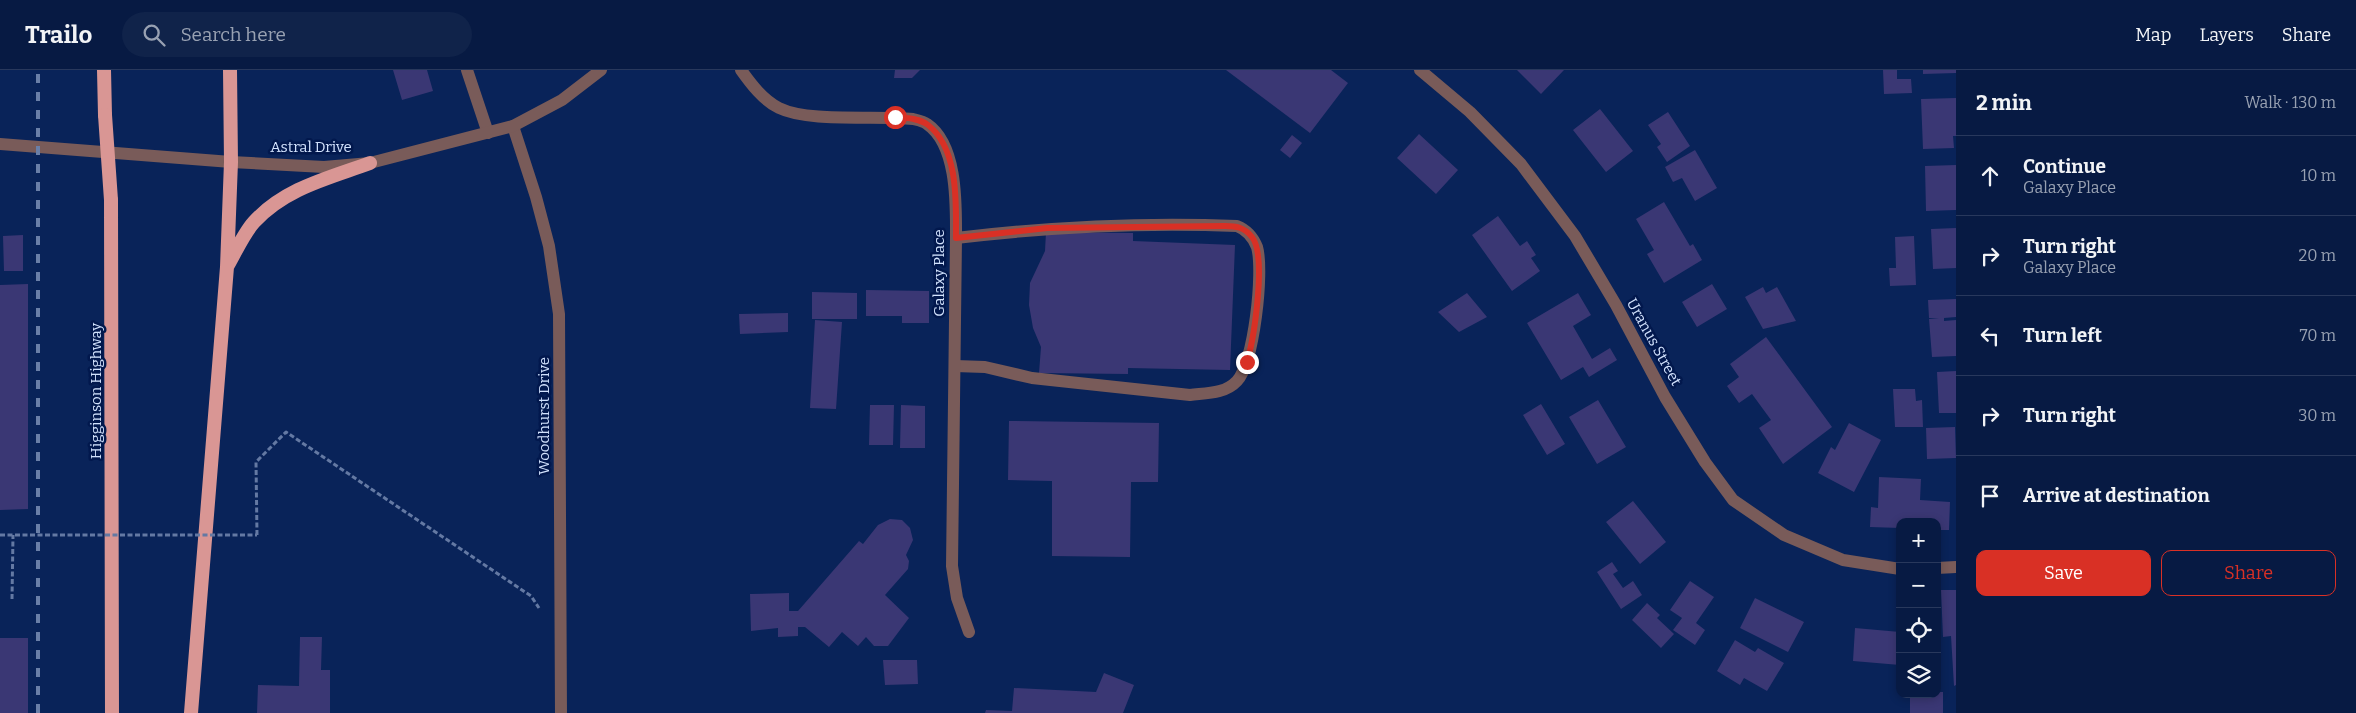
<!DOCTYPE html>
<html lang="en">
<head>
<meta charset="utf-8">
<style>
	:root { --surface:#071a43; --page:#10234a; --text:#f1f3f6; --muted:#98a1b2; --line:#28385c; --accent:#d93025 }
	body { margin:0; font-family:Bitter,serif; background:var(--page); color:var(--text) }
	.controls { position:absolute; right:15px; bottom:15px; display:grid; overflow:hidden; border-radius:10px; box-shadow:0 2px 8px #0003 }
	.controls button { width:45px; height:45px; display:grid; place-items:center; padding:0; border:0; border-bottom:1px solid var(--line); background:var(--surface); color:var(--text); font:25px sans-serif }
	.stop { position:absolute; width:15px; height:15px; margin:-11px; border:4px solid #d93025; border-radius:50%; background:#fff }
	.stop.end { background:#d93025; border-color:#fff; box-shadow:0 1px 5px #0008 }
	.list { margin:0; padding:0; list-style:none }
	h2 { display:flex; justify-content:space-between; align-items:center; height:65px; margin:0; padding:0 20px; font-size:21px }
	h2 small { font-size:16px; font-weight:400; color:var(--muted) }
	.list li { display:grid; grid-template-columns:32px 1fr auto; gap:15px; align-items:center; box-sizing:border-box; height:80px; padding:0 20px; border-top:1px solid var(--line) }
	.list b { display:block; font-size:19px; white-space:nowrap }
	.list p { margin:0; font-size:16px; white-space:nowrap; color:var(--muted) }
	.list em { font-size:16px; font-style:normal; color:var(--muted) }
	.actions { display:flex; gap:10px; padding:15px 20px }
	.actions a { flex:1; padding:11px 0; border:1px solid var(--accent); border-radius:10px; text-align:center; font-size:18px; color:var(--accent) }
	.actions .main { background:var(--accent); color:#fff }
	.icon { flex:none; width:28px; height:28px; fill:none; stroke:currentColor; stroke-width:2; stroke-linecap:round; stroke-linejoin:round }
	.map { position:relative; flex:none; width:1956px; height:643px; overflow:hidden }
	header { display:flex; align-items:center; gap:30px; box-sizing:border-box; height:70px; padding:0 25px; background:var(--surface); border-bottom:1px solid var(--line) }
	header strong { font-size:24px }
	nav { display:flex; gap:28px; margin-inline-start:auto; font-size:18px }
	.search { width:350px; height:45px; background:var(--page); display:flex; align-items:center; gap:12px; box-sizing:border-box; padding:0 18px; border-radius:28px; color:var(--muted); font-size:19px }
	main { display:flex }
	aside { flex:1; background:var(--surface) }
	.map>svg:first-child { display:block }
	.building { fill:#3a3774 }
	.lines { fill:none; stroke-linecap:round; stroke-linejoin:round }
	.path { stroke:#6479a3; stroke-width:3; stroke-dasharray:5 2.5; stroke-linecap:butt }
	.service { stroke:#795b59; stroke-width:12 }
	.minor { stroke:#795b59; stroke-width:12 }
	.tertiary { stroke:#795b59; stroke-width:12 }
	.trunk { stroke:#d99694; stroke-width:14 }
	.rail { stroke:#6a7fa8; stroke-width:4; stroke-dasharray:9 9; stroke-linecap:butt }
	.path-bridge { stroke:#6479a3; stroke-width:3; stroke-dasharray:5 2.5; stroke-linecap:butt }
	.trunk-bridge { stroke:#d99694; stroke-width:14 }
	.route { stroke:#d93025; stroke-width:6 }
	.labels { text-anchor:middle; stroke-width:5; stroke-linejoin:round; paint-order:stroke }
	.street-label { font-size:15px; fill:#d2e2fd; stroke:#02184d }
</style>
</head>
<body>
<header>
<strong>Trailo</strong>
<div class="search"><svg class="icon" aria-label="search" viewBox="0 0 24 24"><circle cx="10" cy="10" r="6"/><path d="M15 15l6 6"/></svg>Search here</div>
<nav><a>Map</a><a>Layers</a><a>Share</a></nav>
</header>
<main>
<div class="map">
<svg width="1956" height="643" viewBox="0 0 1956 643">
	<rect width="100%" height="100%" fill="#092359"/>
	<path class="building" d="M393,0H427L433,21L402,30Z
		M895,0H920L912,8H894Z
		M1226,0H1331L1348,13L1310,63Z
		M1517,0H1564L1541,24Z
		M1883,0H1897V9H1911L1912,23L1884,24Z
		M1923,0H1956V3L1923,4Z
		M1956,28V66H1953L1954,78L1923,79L1921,29Z
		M1600,39L1633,81L1606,102L1573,60Z
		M1668,42L1690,76L1667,92L1657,77L1661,74L1648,55Z
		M1419,64L1458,100L1436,124L1397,88Z
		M1292,65L1302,73L1290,88L1280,80Z
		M1695,80L1717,118L1695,131L1682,108L1673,112L1665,97Z
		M1956,95V140L1926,141L1925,96Z
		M1664,132L1690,176L1693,174L1702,190L1664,213L1647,184L1654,180L1636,149Z
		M1498,146L1520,176L1527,171L1536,185L1531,188L1540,201L1512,221L1472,165Z
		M1956,158V198L1933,199L1931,159Z
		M1046,162L1133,163V171L1235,175L1230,300L1128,298V304L1039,303L1041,277L1033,258L1029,235L1030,213L1045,181Z
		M23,165V201H4L3,166Z
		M1914,166L1916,215L1890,216L1889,198H1896L1895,167Z
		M28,214V439L0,440V215Z
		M1712,214L1727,239L1697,257L1682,232Z
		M1763,217L1766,223L1777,217L1796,251L1763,259L1745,227Z
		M866,220L929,221V253H902V246H866Z
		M812,222L857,223V249H812Z
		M1467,223L1487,247L1459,262L1438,242Z
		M1578,223L1591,245L1573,256L1592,289L1610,278L1617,290L1589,307L1583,297L1561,310L1527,253Z
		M1956,229V247L1944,248V251L1956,250V286L1932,287L1929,249L1939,248H1929L1928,230Z
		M788,243V262L740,264L739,244Z
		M815,250L842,252L836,339L810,338Z
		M1766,267L1832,357L1783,394L1759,358L1771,350L1752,324L1739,333L1727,316L1739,307L1730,294Z
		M1956,301V343H1939L1937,302Z
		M1893,319H1915L1916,331L1922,330L1923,357H1895Z
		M1598,330L1626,377L1597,394L1569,347Z
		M1541,334L1565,374L1547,385L1523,345Z
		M870,335H894L893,375H869Z
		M901,335L925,336V378H900Z
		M1009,351L1159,353L1158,412H1131L1130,487L1052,486V411L1008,410Z
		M1849,353L1881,370L1854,422L1818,403L1831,377L1835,380Z
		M1955,357L1956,388L1927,389L1926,358Z
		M1879,407L1921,409L1920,430L1950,432L1949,460H1937V452H1900V458L1870,457L1871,437L1878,438Z
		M1633,431L1666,472L1640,494L1606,452Z
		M890,449L902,450L910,458L913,470L906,485L909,491L908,499L885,525L909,548L888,576H874L866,567L858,576L842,562L829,577L805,557H798V566L778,567V558L751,561L750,524L789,523V541H798L859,471L863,474L878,455Z
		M1612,492L1618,501L1613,504L1623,518L1633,511L1642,525L1621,539L1597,502Z
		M1690,511L1714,527L1696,553L1705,560L1695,575L1673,560L1682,548L1670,540Z
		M1941,520H1956V615L1954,616L1951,566L1943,567Z
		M1755,528L1804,552L1788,582L1740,558Z
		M1647,533L1660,545L1657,548L1674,564L1661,578L1632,550Z
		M1855,558L1900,562V595L1853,591Z
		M300,567H322L321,600H330V643H257L258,615L299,616Z
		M0,568H28V643H0Z
		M1735,570L1755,582L1758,578L1784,593L1767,621L1744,608L1740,615L1717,601Z
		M883,590H917L918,614L885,615Z
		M1104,603L1134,615L1123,643H985L986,640L1012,641L1014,618L1096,622Z
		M1937,622H1943V643H1910V624H1937Z"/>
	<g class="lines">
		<path class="path" d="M257,465L256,392L286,362L531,526L539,538
			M12,529L13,465"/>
		<path class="service" d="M467,0L488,63
			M955,296L985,297L1032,308L1190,325C1206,323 1225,324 1237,311C1254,293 1264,201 1257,177C1253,167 1247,160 1237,156C1143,152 1049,157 956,168"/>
		<path class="minor" d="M741,0C751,14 763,30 779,38C810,53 875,45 913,49C917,50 923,51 927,54C958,75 956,136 956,168L952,496L957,528L969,562
			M1420,0L1470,42L1521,94L1575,166L1616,235L1665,327L1705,392L1733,430L1784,465L1843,490L1900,499
			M513,56L536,127L549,176L559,244L561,643
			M1937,498L1956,497"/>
		<path class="tertiary" d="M0,74L231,92L324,97L370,93L513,56L562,30L601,0"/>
		<path class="trunk" d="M104,0L105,45
			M111,130L112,643
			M228,195C236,181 244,163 254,152C285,118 329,108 370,93
			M191,643L227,197L231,92L230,0"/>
		<path class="rail" d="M38,643V0"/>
		<path class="path-bridge" d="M0,465H257"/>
		<path class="trunk-bridge" d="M105,45L111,130"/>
	</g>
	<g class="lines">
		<path class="route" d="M895,47C906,48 919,48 928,55C959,79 956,134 956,168L1047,158L1225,156C1236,156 1244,157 1252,167C1267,186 1254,268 1247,292"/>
	</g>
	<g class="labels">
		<g class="street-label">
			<text x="311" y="82">Astral Drive</text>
			<text transform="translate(939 203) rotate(-90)" y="5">Galaxy Place</text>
			<text transform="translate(1654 272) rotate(61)" y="5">Uranus Street</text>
			<text transform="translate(96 321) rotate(-90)" y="5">Higginson Highway</text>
			<text transform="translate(544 346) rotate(-90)" y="5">Woodhurst Drive</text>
		</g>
	</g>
</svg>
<div class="controls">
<button>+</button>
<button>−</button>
<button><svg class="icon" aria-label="locate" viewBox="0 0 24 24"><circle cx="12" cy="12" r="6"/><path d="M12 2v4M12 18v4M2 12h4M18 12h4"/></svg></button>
<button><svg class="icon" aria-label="layers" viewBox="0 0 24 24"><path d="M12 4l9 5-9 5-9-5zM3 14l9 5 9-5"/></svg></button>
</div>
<div class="stop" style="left:895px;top:47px"></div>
<div class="stop end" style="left:1247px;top:292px"></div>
</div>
<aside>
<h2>2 min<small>Walk · 130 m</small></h2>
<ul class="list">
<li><svg class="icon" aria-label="ahead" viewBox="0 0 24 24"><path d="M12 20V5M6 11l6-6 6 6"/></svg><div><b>Continue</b><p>Galaxy Place</p></div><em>10 m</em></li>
<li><svg class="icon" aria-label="right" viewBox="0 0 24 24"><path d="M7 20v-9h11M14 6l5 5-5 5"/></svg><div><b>Turn right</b><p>Galaxy Place</p></div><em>20 m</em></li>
<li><svg class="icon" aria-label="left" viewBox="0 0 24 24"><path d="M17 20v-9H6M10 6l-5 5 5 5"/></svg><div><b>Turn left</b></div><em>70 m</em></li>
<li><svg class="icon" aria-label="right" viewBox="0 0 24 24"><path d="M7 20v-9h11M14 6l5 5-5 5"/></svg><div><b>Turn right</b></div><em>30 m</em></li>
<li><svg class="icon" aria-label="arrive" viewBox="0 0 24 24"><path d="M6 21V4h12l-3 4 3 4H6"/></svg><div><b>Arrive at destination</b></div></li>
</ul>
<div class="actions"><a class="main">Save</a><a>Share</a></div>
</aside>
</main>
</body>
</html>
